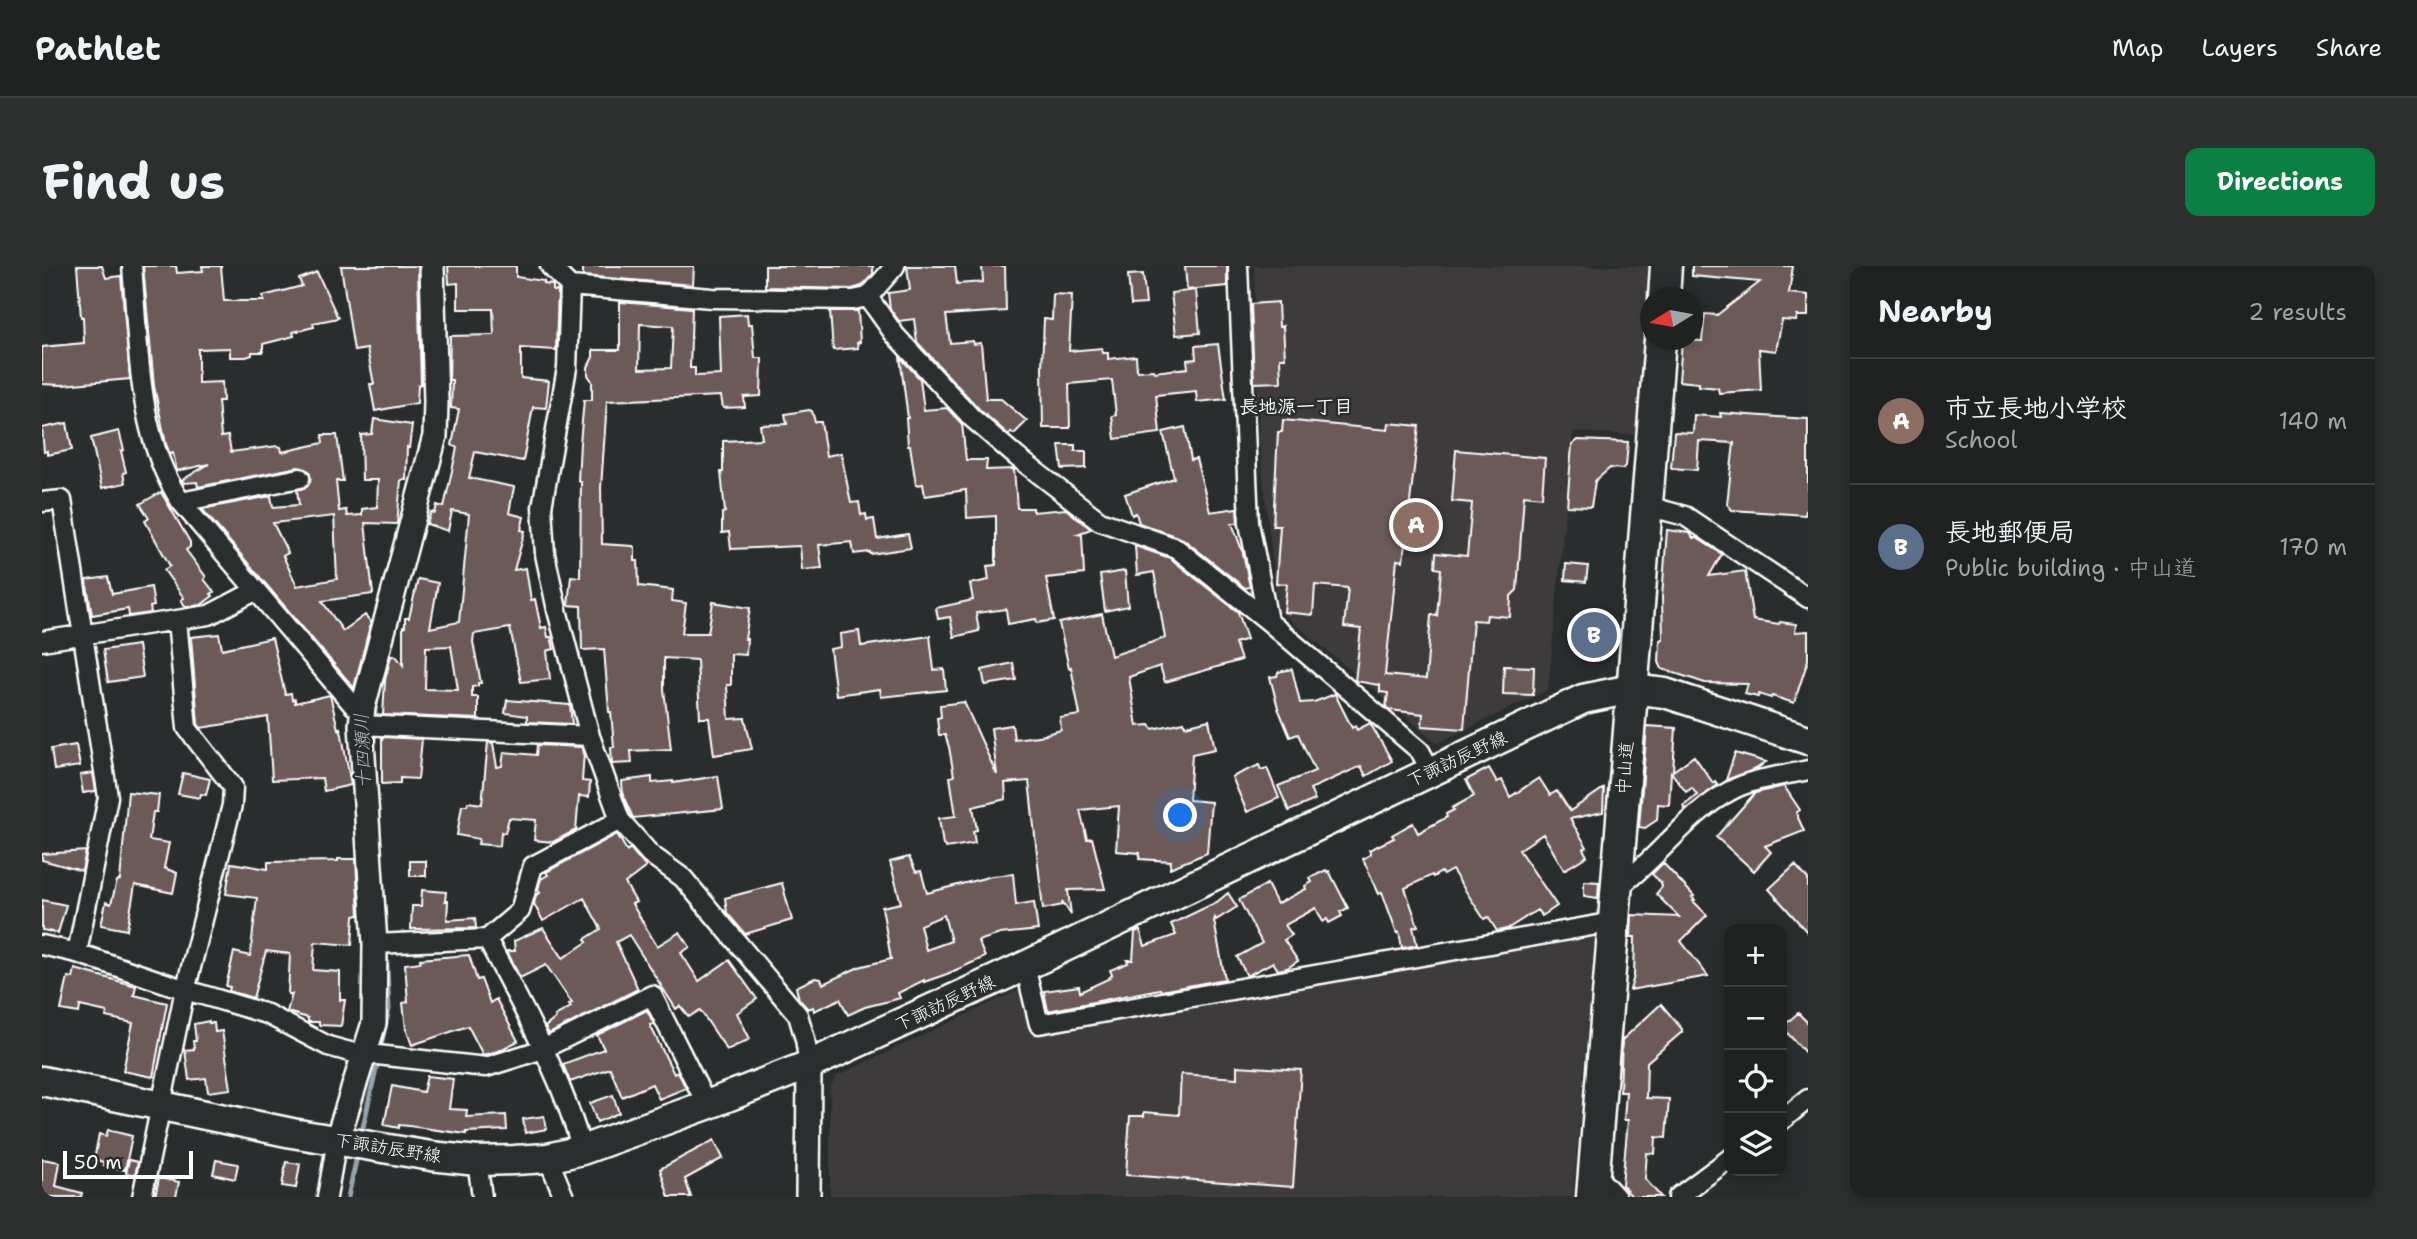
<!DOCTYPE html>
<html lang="en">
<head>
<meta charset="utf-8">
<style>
	:root { --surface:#202222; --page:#2d2f2f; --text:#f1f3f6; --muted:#a2a4a5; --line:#3d3f40; --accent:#0b8043 }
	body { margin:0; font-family:"Shantell Sans","Klee One",sans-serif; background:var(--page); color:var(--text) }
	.controls { position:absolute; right:21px; bottom:21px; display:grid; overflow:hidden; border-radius:14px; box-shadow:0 4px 10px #0003 }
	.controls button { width:63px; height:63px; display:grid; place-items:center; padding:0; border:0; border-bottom:2px solid var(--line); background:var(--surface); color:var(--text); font:35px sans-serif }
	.compass { position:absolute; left:1598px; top:21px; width:63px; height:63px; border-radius:50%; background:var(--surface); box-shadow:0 4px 10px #0003; rotate:259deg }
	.scale { position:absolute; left:21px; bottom:18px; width:130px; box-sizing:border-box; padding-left:7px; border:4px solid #fff; border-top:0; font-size:19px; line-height:24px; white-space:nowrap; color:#fff; -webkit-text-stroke:5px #2a2d2e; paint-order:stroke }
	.you { position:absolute; left:1139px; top:550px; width:24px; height:24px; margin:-18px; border:5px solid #fff; border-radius:50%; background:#1a73e8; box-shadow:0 0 0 10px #1a73e833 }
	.badge { display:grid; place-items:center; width:46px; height:46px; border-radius:50%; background:var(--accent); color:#fff; font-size:23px; font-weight:700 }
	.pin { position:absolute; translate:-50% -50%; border:4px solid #fff; box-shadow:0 2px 7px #0006 }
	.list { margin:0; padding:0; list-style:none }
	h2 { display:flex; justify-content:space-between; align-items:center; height:91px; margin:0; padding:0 28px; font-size:30px }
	h2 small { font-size:23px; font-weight:400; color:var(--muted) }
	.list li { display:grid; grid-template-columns:46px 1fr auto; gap:21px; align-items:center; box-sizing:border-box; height:126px; padding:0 28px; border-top:2px solid var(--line) }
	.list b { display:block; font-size:26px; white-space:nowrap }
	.list p { margin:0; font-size:23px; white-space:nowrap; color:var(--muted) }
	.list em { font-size:23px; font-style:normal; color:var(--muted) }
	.icon { flex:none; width:38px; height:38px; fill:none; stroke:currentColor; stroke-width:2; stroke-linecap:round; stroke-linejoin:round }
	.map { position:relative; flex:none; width:1766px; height:931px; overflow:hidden; border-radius:14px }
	header { display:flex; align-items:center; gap:42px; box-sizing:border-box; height:98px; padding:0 35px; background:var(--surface); border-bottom:2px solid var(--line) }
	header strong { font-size:33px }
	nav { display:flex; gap:38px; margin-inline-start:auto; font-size:24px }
	.intro { display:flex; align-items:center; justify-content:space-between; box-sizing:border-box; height:168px; padding:0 42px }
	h1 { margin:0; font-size:49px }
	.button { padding:18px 32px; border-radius:14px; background:var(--accent); color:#fff; font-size:24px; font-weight:700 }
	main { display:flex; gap:42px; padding:0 42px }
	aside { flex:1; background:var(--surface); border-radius:14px; box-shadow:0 4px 10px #0003 }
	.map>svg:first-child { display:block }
	.built { fill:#3e3a3b }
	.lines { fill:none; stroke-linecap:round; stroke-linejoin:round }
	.stream { stroke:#96a3ac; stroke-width:5 }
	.building { fill:#6c5a59; stroke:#fff; stroke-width:2; fill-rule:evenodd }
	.minor-casing { stroke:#fff; stroke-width:23 }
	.tertiary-casing { stroke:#fff; stroke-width:28 }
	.primary-casing { stroke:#fff; stroke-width:33 }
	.trunk-casing { stroke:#fff; stroke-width:35 }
	.minor { stroke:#2a2d2e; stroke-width:18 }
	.tertiary { stroke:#2a2d2e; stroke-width:23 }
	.primary { stroke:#2a2d2e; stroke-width:28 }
	.trunk { stroke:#2a2d2e; stroke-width:30 }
	.labels { text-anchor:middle; stroke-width:5; stroke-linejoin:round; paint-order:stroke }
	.street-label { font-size:18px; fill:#fff; stroke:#2a2d2e }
	.neighbourhood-label { font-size:19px; font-weight:bold; fill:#fff; stroke:#2a2d2e }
	.water-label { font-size:19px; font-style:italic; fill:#b0bac0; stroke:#2a2d2e }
</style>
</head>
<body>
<header>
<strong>Pathlet</strong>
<nav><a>Map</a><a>Layers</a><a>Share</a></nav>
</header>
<div class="intro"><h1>Find us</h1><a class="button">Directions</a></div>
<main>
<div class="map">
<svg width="1766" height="931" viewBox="0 0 1766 931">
	<rect width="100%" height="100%" fill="#2a2d2e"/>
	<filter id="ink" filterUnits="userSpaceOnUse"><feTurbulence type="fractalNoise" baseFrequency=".0143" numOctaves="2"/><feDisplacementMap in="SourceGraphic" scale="14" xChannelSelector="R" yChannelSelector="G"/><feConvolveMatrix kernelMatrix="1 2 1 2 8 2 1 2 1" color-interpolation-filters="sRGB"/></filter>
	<g filter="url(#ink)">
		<path class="built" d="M1212,0H1611L1601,169L1531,166L1506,424L1396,477L1236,344L1217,174Z
			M1553,664L1531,931H788V820L795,810L981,722L991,765Z"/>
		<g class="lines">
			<path class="stream" d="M332,478L333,444L337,425
				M338,784L347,743L344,683
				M319,870L336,794
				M306,931L316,886"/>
		</g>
		<path class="building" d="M35,0H60L64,12L79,10L88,113L20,119L0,118V81L42,77L41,51H39Z
			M101,0H134L135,7L161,5L160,0H179L182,35H222L221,30L260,20L257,13L275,6L296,52L271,57L272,61L251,66L252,70L221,78V86H210V89L204,91H188V82L156,83V117L180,116L181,135H176L179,171L186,170L189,186L236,180L239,181L240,186L281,177L280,169H295L301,215H294L297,245L304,244L305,250L320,249V243L335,241L336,214H320L319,169L330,168L332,153L370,159L367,182L365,181L364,214H359L355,258L323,257L331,328L280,335L301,365L323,349L329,356L312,422L160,243L229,230L231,241L257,239L255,224L265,221L268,216L267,205L256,201L156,221L155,216L142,217L140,214L167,198L135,205L131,187L128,188L124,178L112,120ZM292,250L295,313L255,320L241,290L246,287L231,257Z
			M299,0H376L379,118L376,119L375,137L333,145L328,118H332L325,83L312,85Z
			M406,0H474V11L502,15V18L511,19V25H516L514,84L479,82V112L507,115L504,142L491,141L481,195L433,186L427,212L472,221L467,247L482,251L479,264L483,265L472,304L484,302L489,334L493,333L499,362L504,361L506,371H509L512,383L505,385L508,413L479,416L468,362L432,368L431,376L439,417H436V420L430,421V431H436V453L341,449L343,414L349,390H354L361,399V361H363V352H367L376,313L396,317L388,362L417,356L427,248L410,245L406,265L385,258L389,246L393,247L395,239L402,241L415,182L410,179L417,143L409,142L410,114H407L408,70L452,69L451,43H416V17L407,18ZM409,380L416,424L383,423L384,381Z
			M541,0H652L651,19L541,10Z
			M723,0H831V8L820,20L810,23L723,21Z
			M865,0H913L915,18L941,16L940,0H963L964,45L904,49L908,77L931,75L932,78L939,77L944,133H959L985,155L972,168L969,166L967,169L938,144L875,76L872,53L857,55L848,43L846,27L868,24Z
			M1143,0H1185V20L1145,24Z
			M1650,0H1751L1747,27L1766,29V50H1755L1754,55L1740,54L1734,85L1717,83L1719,124L1677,127L1676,122L1657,120V117L1637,115L1640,74L1660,75L1663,48L1675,49L1718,16L1650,10Z
			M1101,8L1104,38L1089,39L1086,9Z
			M1154,24L1158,67L1134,69L1129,27Z
			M1011,28L1030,29L1027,85L1060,82L1061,87H1066V93L1094,90L1095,105L1112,104V106L1146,102L1145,94L1154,93L1153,80L1176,78L1184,133L1155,136L1154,125L1114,129L1118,167L1073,173L1070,150L1074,149L1070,114L1027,118L1028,162H1001L1000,101L1002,53L1010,54Z
			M578,36L650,42L648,102H653V110L679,109L677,50L705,48L706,58H710L713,92H720L719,130L702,131L703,141L681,142L679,130L565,135L559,222L560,278L591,280L593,282V295H596L597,320L631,324L630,335L644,337L640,367H666L671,336L708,342L703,373H705L704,389L689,388V419H685L687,453L703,452L710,483L672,489L667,452H658L655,394L622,392V423L629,483L589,485L590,497L570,498L569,481H572L569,446H567L562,383L540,384L539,340L526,339L529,310L538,311L539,216L536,215L538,177L542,134H550V115L546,109V101L551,91V84H578ZM598,58L631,60L629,102L597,103Z
			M1236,36L1237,61L1241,60L1243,92H1238L1239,116L1212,117L1209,38Z
			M788,45H816L818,76L815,77L816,82L791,84Z
			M858,91L878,113L882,144L905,142L920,158L924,194H945L944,204L972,203L975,242H991V246L1024,243L1049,263L1035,268L1040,269L1042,308L1004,312L1012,354L995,357L994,353L966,358L964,343L934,347L937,365L912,371L908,351L896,353L894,342L931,334L928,318L947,314L945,300L954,299V250L925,252L924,224L883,230L881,218L874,219L868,179H866L864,152H866Z
			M767,144L770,145L773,156H779L784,190L799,187L809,237L817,236L819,249L824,248L825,254L832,253L835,273L866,268L869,282L828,288V286L812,288L810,276L777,279L780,302L760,304L758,280L689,283L687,266L680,267V247L683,246L679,206H681V175L720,173L718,159L745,158L743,148Z
			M1678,147L1766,153V244H1764L1763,249L1690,244L1685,238L1692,177L1657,175L1655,204L1629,202L1632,166L1651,167L1652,149L1679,151Z
			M1241,154L1346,164L1347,157L1377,160L1361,295L1355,294L1343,409L1384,413L1389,349L1395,350L1399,303L1393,302L1394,287L1425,290L1430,237L1410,235L1414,184L1503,192L1500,231L1482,229L1475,324L1469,330L1468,351L1445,349L1444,355L1431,354L1422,463L1380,460L1381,448L1348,444L1344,441L1346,427L1338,426V419L1313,415L1319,363L1302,361L1306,322L1273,319L1271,349L1242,346L1245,318L1234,317L1238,260H1231L1236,166H1240Z
			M25,157L30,184L5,189V185L2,186L0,162Z
			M1143,161L1149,194L1154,193L1168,246L1195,242L1196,257H1190L1201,287L1208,321L1203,322L1141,273L1097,257L1094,247L1090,249L1083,228L1132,212L1121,166Z
			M77,165L82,184L79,185L84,206L81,207L83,217L60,222L49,172Z
			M1536,174L1586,176L1584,200L1580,203L1568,202L1553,215L1549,241L1525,240L1530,179Z
			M1017,179H1033V185H1044V202L1020,203Z
			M119,226L148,276V281L144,284L164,311L162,313L172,326L169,328L171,330L159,339L144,341L139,334L142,332L122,304L128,300L103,255L107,252L98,238Z
			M1625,264L1648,267L1651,272H1655L1680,288L1667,310L1703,305L1711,354L1737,358L1738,356L1754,358L1753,366L1766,365V394L1752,437L1730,430L1729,432L1717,428L1716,431L1703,428L1706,418L1663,417L1620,403L1617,396L1618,374L1621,373L1620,331Z
			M1093,280L1128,292L1196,346L1205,373L1193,377L1199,394L1123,416L1118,400L1087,411L1095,460L1108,459L1111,463L1142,456L1143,460L1167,454L1173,483L1150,488L1147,534L1169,536L1165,587L1128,602L1129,595L1097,593L1098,587L1074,585L1077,540L1038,544L1045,573L1050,572L1063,623L1026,624L1029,649L1020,635L1021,639L1001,643L987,515L963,517L964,533L931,541L935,564L931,565L933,577L904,582L901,579L897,552L914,550L908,511L912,510L907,481L903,469H897L895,452L899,451L898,439L922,436L955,509L949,462L970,459L972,473L1004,469V468L1019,464L1018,452L1038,449L1029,401L1027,402L1017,357L1060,348L1069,390L1123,372L1112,306L1095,309Z
			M1524,298L1546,300L1544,316L1523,314Z
			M1083,305L1086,340L1063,345L1058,309Z
			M66,311L70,328L109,321L112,340L108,341L109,347L87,350L86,343L50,349L44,314Z
			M1538,355L1568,356L1567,382L1537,381Z
			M817,365L819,380L888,370L892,404L902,403L904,424L839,431L838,423L794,429L788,383L799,381L798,368Z
			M177,368L180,383L230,372L243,428L249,427L250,434L253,433V437L288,429L296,463L298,462L300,469L309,519L282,525L280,512L230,514L226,451L159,462L156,458L149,371Z
			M96,379L101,411L66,416L61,384Z
			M971,397L974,414L943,419L940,404Z
			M1462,400L1492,401L1491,429L1461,428Z
			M1250,403L1258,437L1272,436L1293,428L1310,462L1313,460L1315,464L1328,457L1350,495L1324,510L1319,500L1268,523L1273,534L1247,545L1236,520L1273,505L1256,468L1248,471L1236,442L1228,411L1235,410L1236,406Z
			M465,434L528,439L530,458L485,456V450L463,447Z
			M1605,460L1634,462L1631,505L1652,490L1671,517L1673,515L1676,519L1643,544L1641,540L1655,529L1650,522L1644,526L1629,506L1627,539L1616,538L1615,554L1603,562L1597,561Z
			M340,471L380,473L376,513L358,512V517L340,518Z
			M446,476L451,477L455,501L460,500L462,486L494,489L495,479L540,481L542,486L540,515L548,516L547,531L537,530L534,564L511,576L492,574L494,554L467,552L463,567L459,566L458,580L436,578L437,573L415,569L420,539H425L426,536L440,538Z
			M34,479L38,500L12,504L9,483Z
			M1693,487L1724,496L1714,503L1684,514Z
			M1217,499L1219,504L1225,502L1237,532L1205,546L1190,511Z
			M1447,502L1455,516L1460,514L1468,531L1497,512L1508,529L1515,525L1528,545L1562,522L1561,546L1528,553L1545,581L1541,583L1545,590L1522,604L1501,568L1477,584L1515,640L1500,650L1495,644L1465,663L1455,665L1446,651L1442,653L1410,604L1401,609L1399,606L1391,611L1390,609L1363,622L1376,660L1371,661L1375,679L1360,682L1357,666L1355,667L1340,626L1337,628L1321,593L1329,588L1327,584L1352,572L1350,569L1371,557L1376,567L1405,551L1404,548L1412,544L1410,542L1432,530L1424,514Z
			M51,507L54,525L41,527L38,509Z
			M141,507L168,513L164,529L159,528L158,532L136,528Z
			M676,510L681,543L591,552L581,530L580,515L610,511V517L631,515V517Z
			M1742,520L1758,544L1754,547L1762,565L1723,580L1729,586L1712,605L1674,571L1713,527Z
			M86,526L117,529L115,546H111L107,574L127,577L122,602L135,607L131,627L93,619L85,664L59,659L64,636L69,638L75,615L78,614Z
			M575,568L585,585L588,582L604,601L583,617L594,636L590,638L615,680L638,666L648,681L639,687L657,715L687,694L715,733L695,747L708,773L685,784L658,744L647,751L638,740L634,743L587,669L574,676L596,723L507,768L503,761L514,752L513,750L529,741L527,738L530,737L504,699L478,712L465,685H473L472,675L501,662L521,692L545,676L543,673L559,663L542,632L501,655L492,638L494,629L498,627L496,623L499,613L506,609L504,606Z
			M44,585L40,605L0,594V588Z
			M867,591L874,606L879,605L885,627L950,610L971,608L974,639L992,636L996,664L958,668L936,675L943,691L905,708L882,716V714L856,727L858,732L851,734L823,741L806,749L798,733L772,745L771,741L766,743L757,733L754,721L773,712L779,713L781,718L817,701L849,693L840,641L859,637L848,596ZM902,649L909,675L884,684L878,659Z
			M296,593H314L317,649L312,650L310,679L273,676L271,704L298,706V734H303L299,760L277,759V756H266V752L245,746L250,728H246L248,688L224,685L211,732L187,725L188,721L184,720L192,686L208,690L215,632L184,628L189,597L226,603V596L296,595Z
			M368,595H384V610H368Z
			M1621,597L1652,630L1650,631L1653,634L1651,635L1665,649L1639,675L1666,710L1588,724L1592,710L1593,671H1589L1590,649L1637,651L1614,628L1620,621L1619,617L1610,608Z
			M1753,599L1766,613V667L1727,623Z
			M1284,604L1285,606L1287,605L1306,642L1298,646L1300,650L1287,657L1285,653L1281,656L1274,642L1243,659L1250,669L1242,674L1256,695L1245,702L1236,704L1231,696L1205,710L1195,691L1220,677L1197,634L1225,618L1235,638L1264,623L1263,620L1270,616L1268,612Z
			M1542,615L1557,616L1556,632L1542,630Z
			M740,617L750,654L703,668L685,647L683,632Z
			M380,624L404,626L403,635H406L405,654L433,652L434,662L369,663L370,640H379Z
			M1186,627L1195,641L1174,654L1173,652L1172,655L1183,713L1119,725L1118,723L1006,745L1002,725L1037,720L1038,726L1066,713L1070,709L1068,704L1086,697L1085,694H1091L1093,666L1098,664L1103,680L1134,669L1129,658L1175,636Z
			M0,634L24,639L16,667L0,664Z
			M427,689L435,714L439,713L448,737L454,733L476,775L456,785L441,789L426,760L370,779L364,763L361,737L366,736L363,698L379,696L378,693Z
			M33,703L94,720L92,729L125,737L111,811L81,805L91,757L64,751L65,746L38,740L37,747L19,744L26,711L31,712Z
			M1619,738L1640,763V766L1605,796L1604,832L1627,833L1624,872L1614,871L1613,888L1605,887L1603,913L1619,931H1590L1580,919L1586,854H1582L1584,826H1578L1580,774Z
			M605,744L612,758L608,759L632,808L636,806L644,822L617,833L610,818L580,831L568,802L528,816L521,798L562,783L555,769Z
			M1756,747L1766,757V790L1740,761Z
			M167,755V757H172L173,766L180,765L189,823L166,826L164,812L147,814L143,784L152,783L151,775H154L152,758Z
			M1195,800L1259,804L1251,921L1084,909L1088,850H1102V846L1137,849L1139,808L1195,812Z
			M385,810L411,813L407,843L425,844L424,851L464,849L465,864L424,866V868L367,860L357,859V862L342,859L350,820L381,826Z
			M571,829L577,847L555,856L548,837Z
			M502,850L505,863L483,867L481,853Z
			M66,864L90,870L83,904L61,899L62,896L52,894L57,868L64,870Z
			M672,874L681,892L643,913L649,931H627L618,903Z
			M0,893L18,896L14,920L40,927L39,931H0Z
			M87,894L96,896L93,909L84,907Z
			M174,894L196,898L193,913L171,908Z
			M244,896L258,898L254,922L240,920Z
			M117,912L137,916L134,931H113Z"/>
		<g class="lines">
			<defs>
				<path id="minor" d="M90,0C97,79 94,168 139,236L311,439L321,441
					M508,0L528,20L670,32L811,34L826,31L853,0
					M1196,0L1207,257L1226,355
					M528,20L525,102L500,241L503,288L515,344L548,470L578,554L608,588L641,612L756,749L763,773L767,799
					M826,31L853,69L930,152L975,191L1058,255L1134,282L1226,355L1378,485L1389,505
					M0,236L20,234L66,531L35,687
					M139,236L258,212
					M1605,240L1643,250L1766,332
					M0,375L167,349L213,325
					M319,459L548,470
					M1574,623C1614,595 1646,547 1688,525C1711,512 1741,510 1766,504
					M445,673C480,741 520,810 540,884
					M333,678L445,673L478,645L491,600L578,554
					M0,679L35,687L144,724L225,748L286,780L308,786L444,801L501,783L610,729L665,839
					M983,700L997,758L1572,656
					M1740,854L1766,833
					M506,892L522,931
					M435,895L440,931
					M1552,907L1574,931
					M100,931L141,733L190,539L191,521L145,462L135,354
					M285,931L295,874
					M1636,931L1687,893"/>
				<path id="tertiary" d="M295,874L332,757L333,678L319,459L321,441L393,170L394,136L390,0
					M766,931L767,799"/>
				<path id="primary" d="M0,815L250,867L389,890L435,895L472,894L506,892L540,884L665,839L767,799L983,700L1541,433L1589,423L1623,427L1766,474"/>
				<path id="trunk" d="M1622,32L1624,0
					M1550,931L1618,74"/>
			</defs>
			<use href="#minor" class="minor-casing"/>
			<use href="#tertiary" class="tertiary-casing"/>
			<use href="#primary" class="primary-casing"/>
			<use href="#trunk" class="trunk-casing"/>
			<use href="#minor" class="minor"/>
			<use href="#tertiary" class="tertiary"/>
			<use href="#primary" class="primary"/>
			<use href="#trunk" class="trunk"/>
		</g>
	</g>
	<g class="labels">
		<g class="street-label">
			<text transform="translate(1415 493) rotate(-25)" y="6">下諏訪辰野線</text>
			<text transform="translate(1583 502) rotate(-86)" y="6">中山道</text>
			<text transform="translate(903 737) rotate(-25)" y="6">下諏訪辰野線</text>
			<text transform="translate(346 882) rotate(9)" y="6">下諏訪辰野線</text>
		</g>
		<g class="neighbourhood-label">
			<text x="1254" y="147">長地源一丁目</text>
		</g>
		<g class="water-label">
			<text transform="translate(320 485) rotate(-92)" y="7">十四瀬川</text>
		</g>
	</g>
</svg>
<div class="controls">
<button>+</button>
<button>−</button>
<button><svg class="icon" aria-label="locate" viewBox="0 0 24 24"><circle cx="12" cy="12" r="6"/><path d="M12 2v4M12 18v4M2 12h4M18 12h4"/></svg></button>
<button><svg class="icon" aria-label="layers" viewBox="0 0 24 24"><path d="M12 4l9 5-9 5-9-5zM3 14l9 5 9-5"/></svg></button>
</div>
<svg class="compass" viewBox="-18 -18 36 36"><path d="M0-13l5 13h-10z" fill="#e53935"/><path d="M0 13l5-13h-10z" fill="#a2a4a5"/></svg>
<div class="scale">50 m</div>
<div class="you"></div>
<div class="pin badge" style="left:1374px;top:259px;background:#8d6e63">A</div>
<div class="pin badge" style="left:1552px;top:369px;background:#5c6f8a">B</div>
</div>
<aside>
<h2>Nearby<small>2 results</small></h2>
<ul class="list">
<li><span class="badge" style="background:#8d6e63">A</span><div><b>市立長地小学校</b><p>School</p></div><em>140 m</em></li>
<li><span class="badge" style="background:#5c6f8a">B</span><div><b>長地郵便局</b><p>Public building · 中山道</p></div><em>170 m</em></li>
</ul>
</aside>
</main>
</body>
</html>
